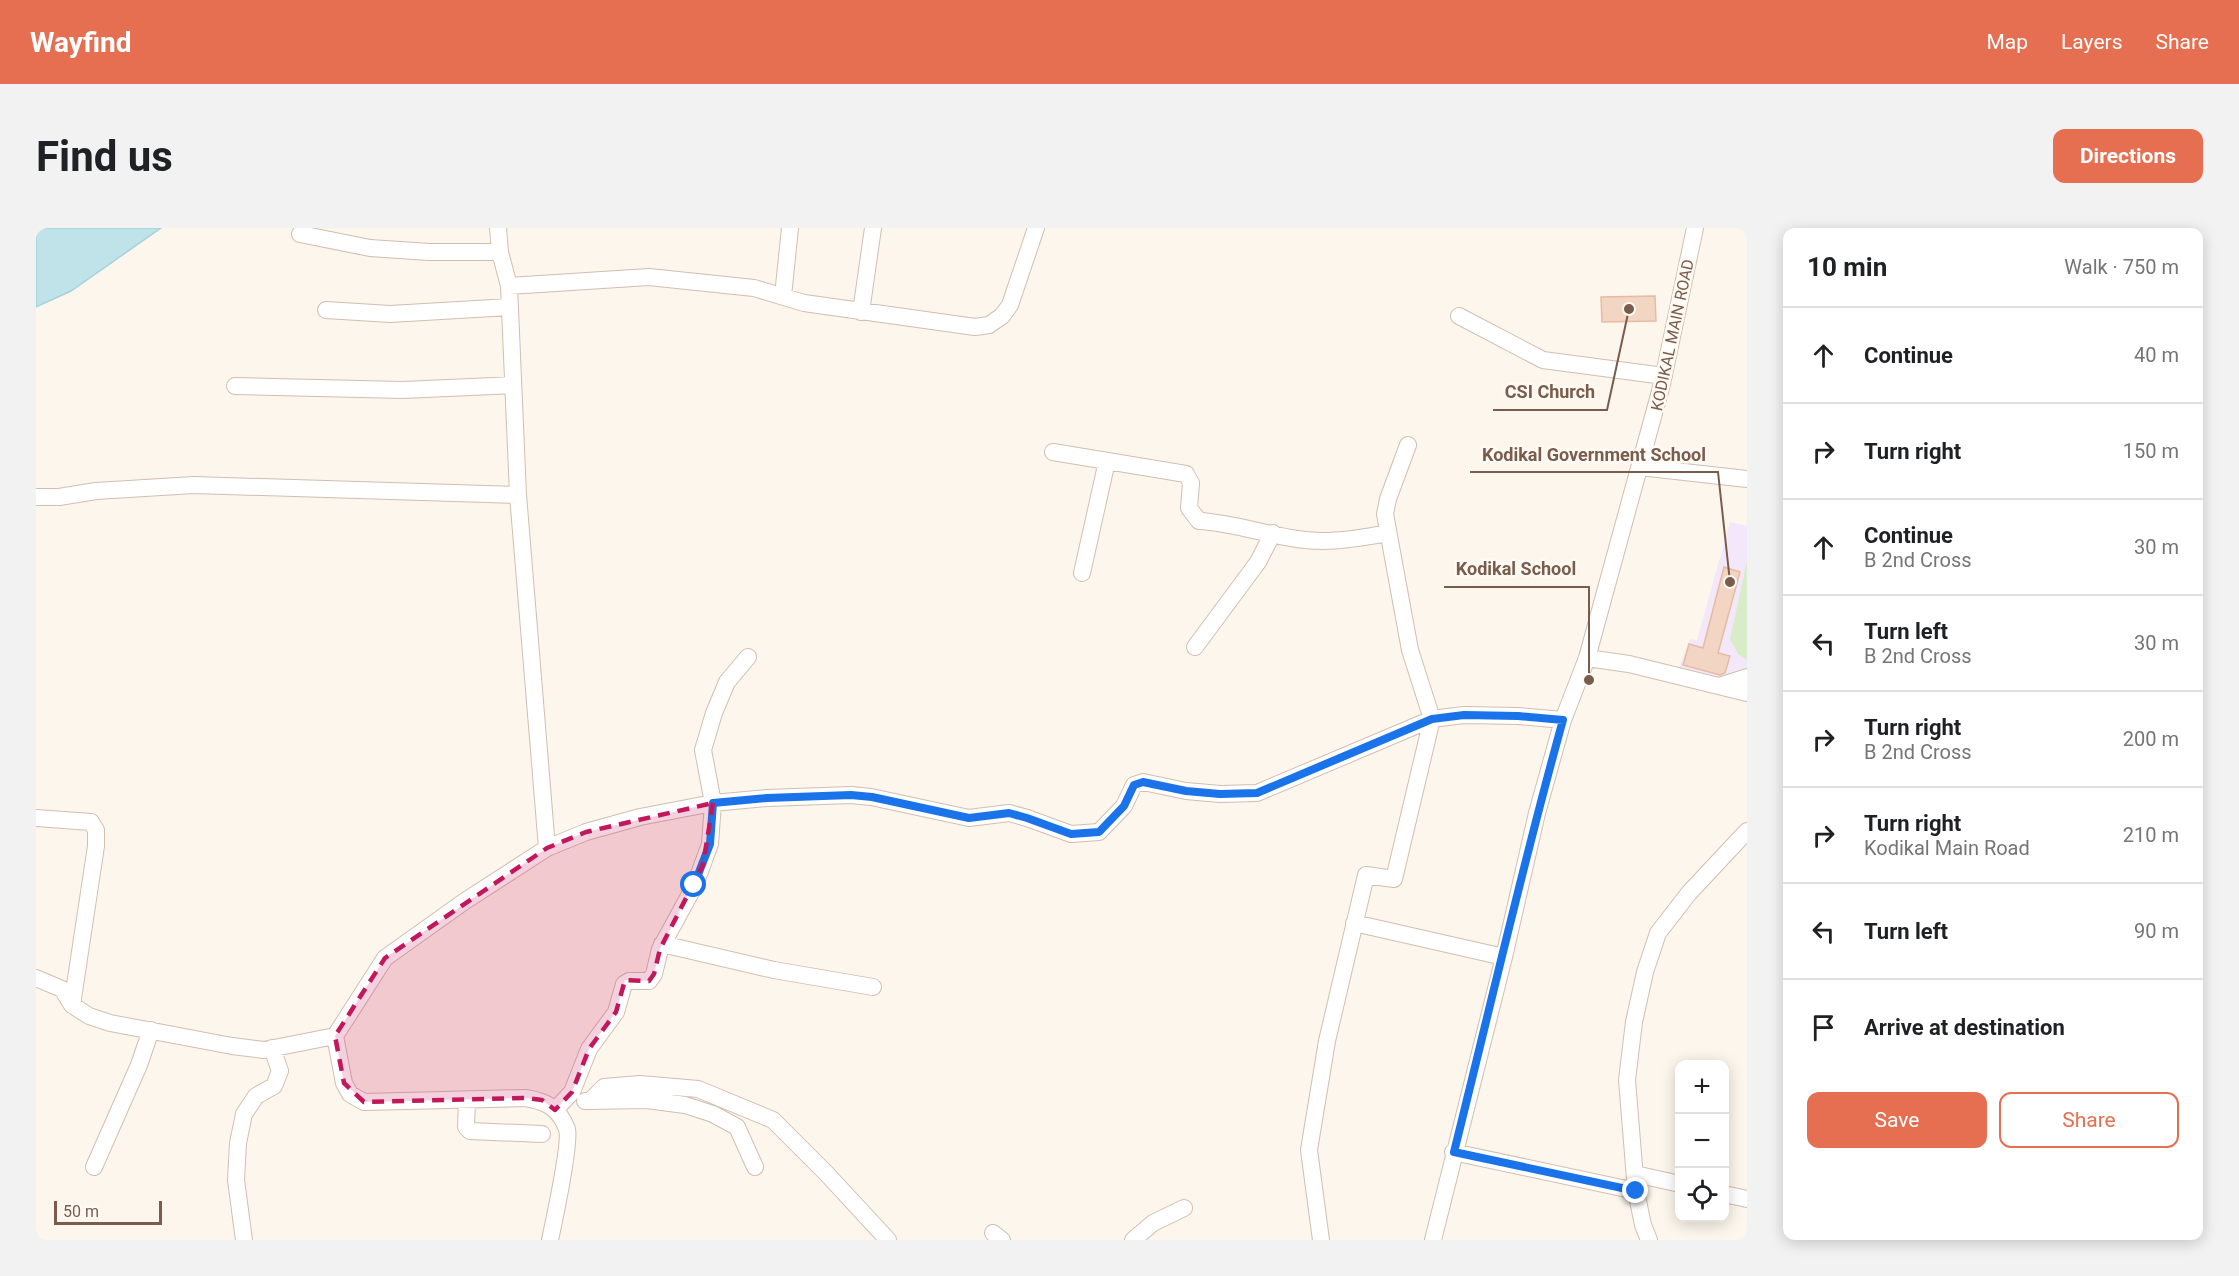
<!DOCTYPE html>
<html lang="en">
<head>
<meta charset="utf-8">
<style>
	:root { --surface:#fff; --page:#f2f2f2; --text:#202124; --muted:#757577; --line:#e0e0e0; --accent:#e76f51 }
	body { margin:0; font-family:Roboto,sans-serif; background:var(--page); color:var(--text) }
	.controls { position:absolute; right:18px; bottom:18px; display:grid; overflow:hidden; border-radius:12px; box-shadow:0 3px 15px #0003 }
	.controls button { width:54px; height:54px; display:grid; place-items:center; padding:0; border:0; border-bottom:2px solid var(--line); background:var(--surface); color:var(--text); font:30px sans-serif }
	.scale { position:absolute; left:18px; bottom:15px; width:108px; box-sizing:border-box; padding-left:6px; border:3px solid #7a5c4d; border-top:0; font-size:16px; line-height:21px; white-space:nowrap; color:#7a5c4d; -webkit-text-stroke:4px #fffaf3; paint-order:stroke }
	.stop { position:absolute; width:18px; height:18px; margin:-14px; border:4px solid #1a73e8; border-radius:50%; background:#fff }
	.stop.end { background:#1a73e8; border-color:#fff; box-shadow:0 2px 6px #0008 }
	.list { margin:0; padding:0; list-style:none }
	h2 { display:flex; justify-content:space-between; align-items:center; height:78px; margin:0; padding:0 24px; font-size:26px }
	h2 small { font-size:20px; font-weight:400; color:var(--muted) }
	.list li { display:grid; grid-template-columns:39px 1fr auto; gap:18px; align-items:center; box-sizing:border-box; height:96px; padding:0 24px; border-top:2px solid var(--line) }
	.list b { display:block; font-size:22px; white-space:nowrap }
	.list p { margin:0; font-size:20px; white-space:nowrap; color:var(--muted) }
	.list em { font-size:20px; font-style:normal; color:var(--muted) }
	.actions { display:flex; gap:12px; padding:18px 24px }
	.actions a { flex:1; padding:14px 0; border:2px solid var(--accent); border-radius:12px; text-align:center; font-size:21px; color:var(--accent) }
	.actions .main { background:var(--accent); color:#fff }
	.icon { flex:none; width:33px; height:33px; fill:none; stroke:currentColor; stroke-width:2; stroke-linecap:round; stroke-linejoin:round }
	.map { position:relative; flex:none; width:1711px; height:1012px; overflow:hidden; border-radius:12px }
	header { display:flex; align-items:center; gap:36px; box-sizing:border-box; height:84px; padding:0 30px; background:var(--accent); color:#fff }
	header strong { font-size:28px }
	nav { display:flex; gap:33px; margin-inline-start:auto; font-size:21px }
	.intro { display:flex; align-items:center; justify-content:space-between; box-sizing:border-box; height:144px; padding:0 36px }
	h1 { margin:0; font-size:42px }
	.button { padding:15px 27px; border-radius:12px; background:var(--accent); color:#fff; font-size:21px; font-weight:700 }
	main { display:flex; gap:36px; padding:0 36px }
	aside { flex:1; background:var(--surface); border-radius:12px; box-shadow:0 3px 15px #0003 }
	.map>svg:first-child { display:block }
	.education { fill:#f3e8fa }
	.green { fill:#d8ecc9 }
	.water { fill:#bfe3e8; stroke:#a5d3da; stroke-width:1.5 }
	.building { fill:#f3d5c3; stroke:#e6bba3; stroke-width:1.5 }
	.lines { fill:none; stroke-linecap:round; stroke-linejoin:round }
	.minor-casing { stroke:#d1beb0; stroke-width:18 }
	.minor { stroke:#fff; stroke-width:16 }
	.route { stroke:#1a73e8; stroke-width:8 }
	.marked { fill:#c2185b; fill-opacity:0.2; stroke:#c2185b; stroke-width:4.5; stroke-dasharray:12 8; stroke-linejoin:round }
	.labels { text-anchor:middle; stroke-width:5; stroke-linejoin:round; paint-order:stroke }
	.street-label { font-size:16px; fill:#7a5c4d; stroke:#fffaf3 }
	.leader { fill:none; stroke:#7a5c4d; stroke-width:2 }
	.callout-dot { fill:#7a5c4d; stroke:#fffaf3; stroke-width:2 }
	.callout-label { font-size:18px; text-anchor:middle; font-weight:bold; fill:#7a5c4d; stroke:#fffaf3; stroke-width:5; stroke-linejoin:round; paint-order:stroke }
</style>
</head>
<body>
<header>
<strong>Wayfind</strong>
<nav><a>Map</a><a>Layers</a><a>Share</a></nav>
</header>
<div class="intro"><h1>Find us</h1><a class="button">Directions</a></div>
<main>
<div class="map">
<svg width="1711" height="1012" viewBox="0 0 1711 1012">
	<rect width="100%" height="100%" fill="#fdf6ec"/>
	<path class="education" d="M1694,294L1711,298V442L1683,450L1643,440L1654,411L1661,412Z"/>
	<path class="green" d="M1711,333V430L1710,431L1702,426L1694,411Z"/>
	<path class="water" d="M0,0H125L35,63L0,79Z"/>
	<path class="building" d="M1619,68L1620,93L1566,94L1565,69Z
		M1688,339L1704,344L1682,425L1694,428L1689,445L1684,447L1647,437L1653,416L1667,420Z"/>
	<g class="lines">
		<defs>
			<path id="minor" d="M462,0L464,24L473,58L482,267L511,620
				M264,6L334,20L393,24H464
				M473,58L613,49L718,60L768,75L939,99L953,97L966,88L974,77L1000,0
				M747,68L754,0
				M290,82L354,86L474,79
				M825,84L837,0
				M1423,88L1507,132L1628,148
				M199,158L367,162L477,157
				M1017,224L1150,246L1155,255L1153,280L1163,293C1205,295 1245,313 1287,313C1309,313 1331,309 1352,305
				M1604,239L1711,251
				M0,269H23L60,263L158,257L482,267
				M1046,345L1071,233
				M1159,419L1222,334L1237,305
				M1551,430L1593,436L1711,465
				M1683,458L1711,449
				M0,590L55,594L60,602V618L36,777
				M1318,695L1468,729
				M626,716L738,742L837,759
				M0,750L26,761L36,777L53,788L74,795L196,818L228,822L299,808
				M431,872L430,899L434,903L506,906
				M549,873L611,872L649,877L677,886L701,899L719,939
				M554,873L568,859L604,856L662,861L737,892L790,945L852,1012
				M519,882L536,864L553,821L580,784L588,756L593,753H613L618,746L624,721L659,657L674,616L677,575L667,522L678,485L691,454L712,429
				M1417,924L1600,963
				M58,939L103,837L115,802
				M1599,946L1644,956
				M1688,966L1711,971
				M957,1005L966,1012
				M208,1012L200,952L202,915L208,886L220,868L238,858L244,843L236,820
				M514,1012C518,993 535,915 531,901C523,880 510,873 489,870L328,874L314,866L308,855L299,808L349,730L429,673L511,620L550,604L604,589L677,575L731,570L815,567L835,569L933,590L973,585L991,590L1035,606L1063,604L1088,578L1098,557L1107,554L1150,563L1184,566L1221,565L1396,491L1428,487L1482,488L1527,492
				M1097,1012L1117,995L1148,980
				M1285,1012L1273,922L1291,813L1330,647L1358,651L1396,491L1374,422L1349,286L1352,271L1372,217
				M1397,1012L1468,729L1501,585L1527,492L1551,430L1626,156L1659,0
				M1613,1012L1607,997L1600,963L1591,852L1598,794L1609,744L1622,705L1653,665L1711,603"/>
		</defs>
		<use href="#minor" class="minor-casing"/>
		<use href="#minor" class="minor"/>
	</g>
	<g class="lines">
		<path class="route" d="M658,657L674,616L677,575L731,570L815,567L836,569L933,590L973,585L991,590L1035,606L1063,604L1088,578L1098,557L1107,554L1150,563L1184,566L1221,565L1396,491L1428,487L1482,488L1527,492C1487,635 1454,780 1418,924L1600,963"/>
	</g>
	<path class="marked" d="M677,575L667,637L624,721L618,746L613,753L589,752L580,784L553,821L536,864L519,882L506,872L489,870L328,874L308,855L299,808L349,730L511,620L550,604Z"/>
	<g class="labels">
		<g class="street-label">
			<text transform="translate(1636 107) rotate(-78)" y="6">KODIKAL MAIN ROAD</text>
		</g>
	</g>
	<path class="leader" d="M1593 81L1571 182H1457M1694 354L1682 244H1434M1553 452L1553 359H1408"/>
	<g class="callout-dot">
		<circle cx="1593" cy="81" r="6"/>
		<circle cx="1694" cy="354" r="6"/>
		<circle cx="1553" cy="452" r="6"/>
	</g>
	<g class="callout-label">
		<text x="1514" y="170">CSI Church</text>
		<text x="1558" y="233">Kodikal Government School</text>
		<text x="1480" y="347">Kodikal School</text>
	</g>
</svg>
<div class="controls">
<button>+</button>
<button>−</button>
<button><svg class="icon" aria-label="locate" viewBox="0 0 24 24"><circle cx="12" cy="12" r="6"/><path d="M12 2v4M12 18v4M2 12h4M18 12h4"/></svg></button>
</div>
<div class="scale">50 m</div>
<div class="stop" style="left:658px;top:657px"></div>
<div class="stop end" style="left:1600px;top:963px"></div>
</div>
<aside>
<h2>10 min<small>Walk · 750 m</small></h2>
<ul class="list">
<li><svg class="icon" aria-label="ahead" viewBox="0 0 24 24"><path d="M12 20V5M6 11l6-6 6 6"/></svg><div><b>Continue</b></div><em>40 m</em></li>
<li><svg class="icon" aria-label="right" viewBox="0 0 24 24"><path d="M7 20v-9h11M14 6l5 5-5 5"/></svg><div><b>Turn right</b></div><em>150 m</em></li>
<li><svg class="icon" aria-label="ahead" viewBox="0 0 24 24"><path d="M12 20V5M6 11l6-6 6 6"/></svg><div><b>Continue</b><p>B 2nd Cross</p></div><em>30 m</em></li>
<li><svg class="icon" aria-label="left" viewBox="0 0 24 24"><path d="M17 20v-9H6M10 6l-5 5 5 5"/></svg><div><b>Turn left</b><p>B 2nd Cross</p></div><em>30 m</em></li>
<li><svg class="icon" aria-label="right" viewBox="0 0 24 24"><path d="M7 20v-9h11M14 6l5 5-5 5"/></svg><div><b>Turn right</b><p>B 2nd Cross</p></div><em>200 m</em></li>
<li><svg class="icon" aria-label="right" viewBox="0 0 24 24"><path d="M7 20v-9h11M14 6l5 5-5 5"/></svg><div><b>Turn right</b><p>Kodikal Main Road</p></div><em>210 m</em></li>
<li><svg class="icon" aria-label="left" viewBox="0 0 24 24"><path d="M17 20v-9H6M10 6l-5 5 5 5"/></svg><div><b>Turn left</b></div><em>90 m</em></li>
<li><svg class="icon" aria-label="arrive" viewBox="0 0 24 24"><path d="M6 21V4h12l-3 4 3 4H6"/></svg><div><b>Arrive at destination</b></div></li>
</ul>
<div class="actions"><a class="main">Save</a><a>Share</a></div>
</aside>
</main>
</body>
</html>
